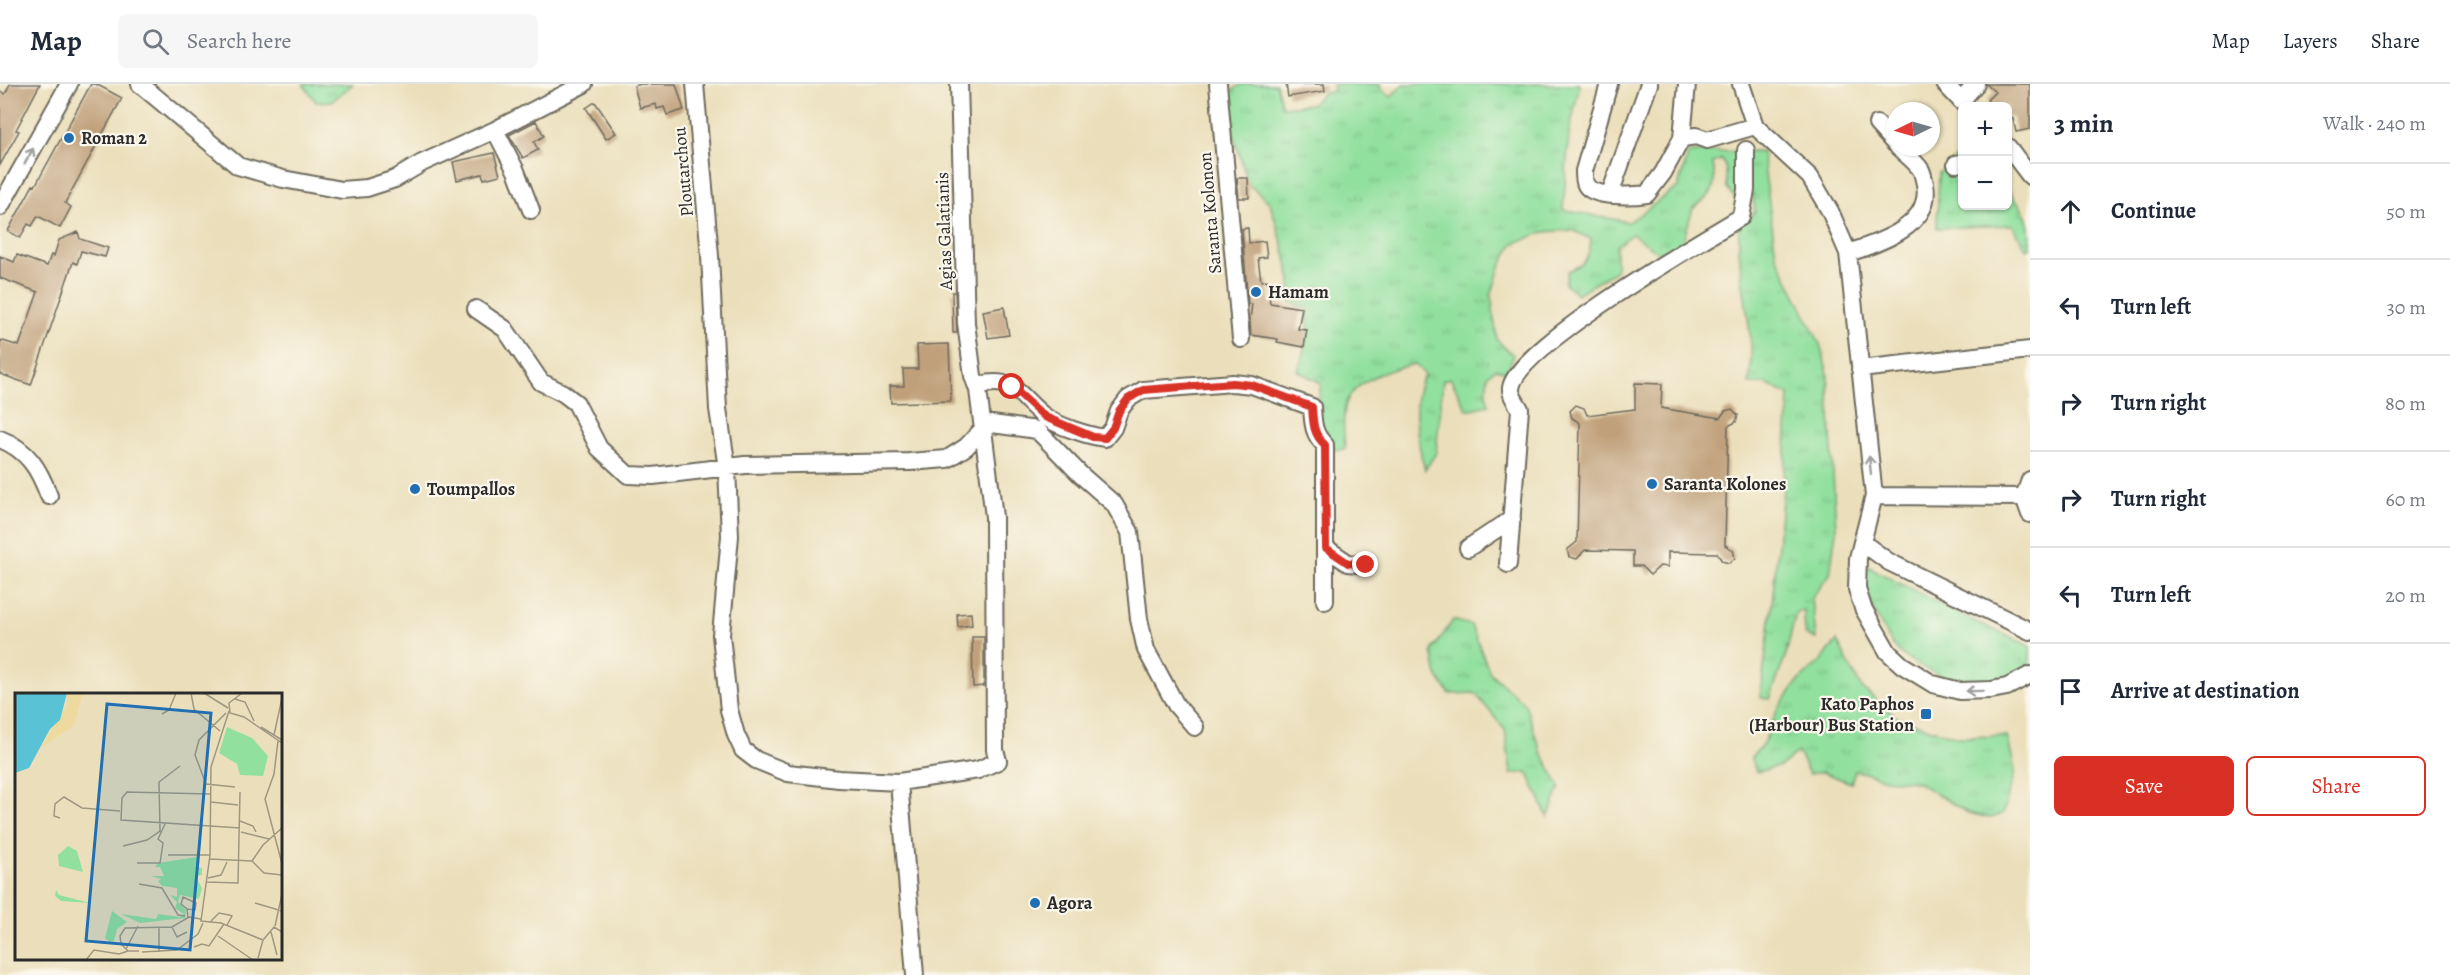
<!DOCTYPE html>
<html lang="en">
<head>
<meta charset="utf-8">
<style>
	:root { --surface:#fff; --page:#f6f6f7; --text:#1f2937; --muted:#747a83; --line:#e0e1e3; --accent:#d93025 }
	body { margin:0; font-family:Alegreya,serif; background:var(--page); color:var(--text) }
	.controls { position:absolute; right:18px; top:18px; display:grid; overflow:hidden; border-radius:9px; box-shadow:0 2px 4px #0004 }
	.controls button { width:54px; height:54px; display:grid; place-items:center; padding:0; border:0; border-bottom:2px solid var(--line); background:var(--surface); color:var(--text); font:30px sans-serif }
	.compass { position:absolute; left:1886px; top:18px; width:54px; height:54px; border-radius:50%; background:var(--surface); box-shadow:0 2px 4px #0004; rotate:265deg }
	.stop { position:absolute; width:18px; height:18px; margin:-14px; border:4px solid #d93025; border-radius:50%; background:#fff }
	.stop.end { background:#d93025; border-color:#fff; box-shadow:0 2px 6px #0008 }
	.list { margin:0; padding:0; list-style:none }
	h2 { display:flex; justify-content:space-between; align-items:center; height:78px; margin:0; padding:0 24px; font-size:26px }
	h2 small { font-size:20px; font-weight:400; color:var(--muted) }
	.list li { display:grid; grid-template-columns:39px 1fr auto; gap:18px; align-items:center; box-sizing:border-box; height:96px; padding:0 24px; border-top:2px solid var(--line) }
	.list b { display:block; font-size:22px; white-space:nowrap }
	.list em { font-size:20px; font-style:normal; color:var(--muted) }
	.actions { display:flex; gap:12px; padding:18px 24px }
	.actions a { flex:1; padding:14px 0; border:2px solid var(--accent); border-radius:9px; text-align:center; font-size:21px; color:var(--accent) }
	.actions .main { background:var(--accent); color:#fff }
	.icon { flex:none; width:33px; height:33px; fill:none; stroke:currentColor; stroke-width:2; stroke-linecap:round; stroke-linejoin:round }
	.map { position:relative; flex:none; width:2030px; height:891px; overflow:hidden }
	header { display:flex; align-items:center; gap:36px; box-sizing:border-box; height:84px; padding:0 30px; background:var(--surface); border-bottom:2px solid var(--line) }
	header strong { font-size:28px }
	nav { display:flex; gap:33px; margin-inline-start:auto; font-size:21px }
	.search { width:420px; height:54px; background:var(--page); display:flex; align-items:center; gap:15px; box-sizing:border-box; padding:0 21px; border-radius:9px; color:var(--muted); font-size:22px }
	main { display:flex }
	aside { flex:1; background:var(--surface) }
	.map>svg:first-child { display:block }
	.grass { fill:url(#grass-tufts); stroke:#5e8664; stroke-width:1.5 }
	.building { fill:#c0a07a }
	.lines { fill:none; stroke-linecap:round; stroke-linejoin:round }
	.minor-casing { stroke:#6e6a5d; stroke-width:20 }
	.minor { stroke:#fff; stroke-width:16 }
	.oneway { stroke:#a0a0a0 }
	.route { stroke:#d93025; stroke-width:8 }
	.poi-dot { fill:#1f6fb2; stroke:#fbf7ec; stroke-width:2 }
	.labels { text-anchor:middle; stroke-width:4.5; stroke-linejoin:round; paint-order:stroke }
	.poi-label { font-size:18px; font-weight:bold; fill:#2b2b2b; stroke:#fbf7ec; text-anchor:start }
	.street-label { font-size:18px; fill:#2b2b2b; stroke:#fbf7ec }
	.inset-road { fill:none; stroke:#9e9781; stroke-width:1.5 }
	.view { fill:#1f6fb2; fill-opacity:0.15; stroke:#1f6fb2; stroke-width:3 }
	.inset-edge { fill:none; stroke:#2b2b2b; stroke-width:3 }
</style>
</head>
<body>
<header>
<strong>Map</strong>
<div class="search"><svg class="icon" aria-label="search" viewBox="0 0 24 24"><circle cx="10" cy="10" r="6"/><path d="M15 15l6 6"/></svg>Search here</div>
<nav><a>Map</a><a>Layers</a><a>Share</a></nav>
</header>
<main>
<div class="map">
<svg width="2030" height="891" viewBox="0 0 2030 891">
	<defs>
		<pattern id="grass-tufts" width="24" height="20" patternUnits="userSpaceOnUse" patternTransform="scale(1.5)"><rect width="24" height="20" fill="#91e09e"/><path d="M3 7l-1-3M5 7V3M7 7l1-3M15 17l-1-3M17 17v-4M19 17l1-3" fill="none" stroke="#7dc088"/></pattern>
	</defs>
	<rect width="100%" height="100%" fill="#fbf7ec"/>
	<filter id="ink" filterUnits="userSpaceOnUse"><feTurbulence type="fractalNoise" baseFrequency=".0167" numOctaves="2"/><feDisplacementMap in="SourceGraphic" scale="12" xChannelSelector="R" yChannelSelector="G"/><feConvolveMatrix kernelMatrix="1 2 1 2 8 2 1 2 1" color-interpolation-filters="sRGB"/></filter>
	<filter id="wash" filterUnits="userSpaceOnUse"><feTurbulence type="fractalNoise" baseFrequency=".008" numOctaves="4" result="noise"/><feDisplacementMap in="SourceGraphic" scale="24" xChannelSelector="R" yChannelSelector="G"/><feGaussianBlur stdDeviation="1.35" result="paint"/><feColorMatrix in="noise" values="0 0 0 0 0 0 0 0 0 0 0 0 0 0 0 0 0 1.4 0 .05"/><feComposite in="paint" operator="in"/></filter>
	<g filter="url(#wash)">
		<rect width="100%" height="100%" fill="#ebdfbb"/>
		<path class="grass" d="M303,0H353L332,17L316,18Z
			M1241,0H1276L1282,23L1311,20L1322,10L1333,7V0H1380V4L1391,13L1403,0H1580L1569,49L1563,126L1629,138L1678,103L1689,68L1762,67L1776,171L1820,260L1828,290L1836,447L1830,490L1812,514L1816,555L1805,551L1804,526L1796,528L1786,570L1770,615L1760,614C1774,513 1784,413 1789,311L1766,300H1749C1758,247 1736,196 1739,143L1755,128L1753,110L1736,115L1727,105L1726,86L1722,75L1713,79C1716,103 1715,111 1693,124L1681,163L1658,168L1632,150L1616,162V187L1577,210L1565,199L1568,187C1586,180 1589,175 1591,155L1572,146L1544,148L1513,160L1500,183L1491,212L1497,256L1513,271L1508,288L1495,285L1488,291L1486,310L1489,321L1467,326L1450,294L1443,296L1436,369L1425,386C1418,361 1409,313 1425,291L1415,280C1392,285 1363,292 1349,313C1341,324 1344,352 1345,365L1332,366L1325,347L1315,338L1321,299L1298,287L1309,247L1307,225L1289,217L1291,196L1284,165L1270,119L1248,100L1232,45L1231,8Z
			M1962,69V122H2008V107C2027,128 2030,135 2030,164L2026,165L2013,141L1937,144L1939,89Z
			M1863,480L1961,531L2030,562V582C1998,615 1923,593 1895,564C1891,560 1889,553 1886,549C1871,526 1865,507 1863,480Z
			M1453,536L1471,541L1490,589L1525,620L1541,668L1560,703L1548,733L1527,688L1511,690L1505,646L1475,609L1450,610L1437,592L1432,567Z
			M1837,557L1861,603L1899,635L1958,653L2007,652L2015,687L2003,730L1991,734L1968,729L1917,698L1886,695L1855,686L1851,699L1822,688L1809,690L1798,668L1781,682L1756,688L1751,673L1763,661L1777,626L1799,596L1821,577Z"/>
		<g id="blocks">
			<path class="building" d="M10,0H40L16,46L19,47L0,81V7L5,10Z
				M91,0H96L122,14L65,119L71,123L60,144L38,132L32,142L28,140L20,154L8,147L33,101L35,102Z
				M641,0H676L684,26L667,31L664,23L657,25L656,20L640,24L634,2Z
				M1286,0H1324L1325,7L1288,13Z
				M1986,0H2030V45L2016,48L2013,35L2007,31V22H1996L1987,16L1995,8Z
				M595,18L616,49L606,55L586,24Z
				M536,37L544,52L534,58L538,66L523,74L509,51Z
				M494,69L500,91L484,95L482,90L457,96L453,78Z
				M1237,94H1248L1249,114H1239Z
				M1248,144L1249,159L1265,157L1267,173L1258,174L1261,197L1267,196L1270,219L1302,224L1298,245L1307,246L1304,263L1277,258L1278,255L1251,251L1250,236L1252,220H1248L1242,145Z
				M78,148L80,155L108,164L105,173L81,167L77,180L73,178L31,301L0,290V256L19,262L38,208L0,194V172L14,178L17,171L47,182L51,171L54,172L59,156Z
				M952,208H955L957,249H953Z
				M1004,223L1009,251L988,254L983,227Z
				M949,260L951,317L891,319L890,302H904L903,285H918L917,261Z
				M1635,299L1662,300L1661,324L1720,334L1725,327L1732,325L1738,331L1736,338L1728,342L1725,461L1733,466L1735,474L1729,479L1722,477L1717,469L1668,468V483L1660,482L1650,491L1641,482H1633V467L1585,466L1577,475L1569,473L1567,466L1577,458L1580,339L1572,334L1570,327L1576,321L1584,324L1587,331L1635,325Z
				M971,529L972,541L958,543L957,530Z
				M972,553H984V602L973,603Z"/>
		</g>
	</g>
	<g filter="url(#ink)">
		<use href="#blocks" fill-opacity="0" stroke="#6e6a5d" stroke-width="1.5"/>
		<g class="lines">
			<defs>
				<path id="minor" d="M140,0L238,82L283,95L342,106L367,104L395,95L422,79L495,46L584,0
					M695,0L710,172L718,325L727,384L730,452L721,551L729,626L736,651L743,666L756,676L788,689L839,695L899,698L978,686L998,677L995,666L994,433L978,306L973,292L966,239L959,0
					M1218,0L1241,255
					M1609,0L1584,87C1584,91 1584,98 1586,101C1593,114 1634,112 1647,110L1663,89L1682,54L1687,0
					M1741,0L1755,42L1810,93L1830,127L1848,169L1874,412L1858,474L1857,505L1863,524L1888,568L1902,581L1933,600L1960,607L1991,606L2007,603L2030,591
					M1945,0L1966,22
					M1961,17L1976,0
					M1877,40L1895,60
					M495,46L516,87L531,126
					M1682,54L1696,52L1707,56L1755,42
					M2008,63L2030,92
					M1956,80L1962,79
					M1610,110L1649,0
					M0,123L69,0
					M1848,169C1879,159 1933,142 1925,100C1924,96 1923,90 1921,86C1916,78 1905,70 1898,63
					M476,225L505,245L541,298L563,309L576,319L599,364L628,391L653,392L745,381L909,378L947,375L966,363L982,346L992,340L1037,346L1081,391L1114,420L1130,448L1139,535L1146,566L1176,621L1195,643
					M1860,285L2030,266
					M978,306L981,301C1015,292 1020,314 1044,332C1057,342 1089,352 1105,354L1113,344L1119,327L1128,315L1143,306L1233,299L1252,301L1312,323C1313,339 1313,350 1325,361V517
					M0,355C28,366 39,385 49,412
					M2030,396L2024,413L2030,430
					M1874,412L2024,413
					M1863,459L1889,478L2030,547
					M1326,464L1348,479L1366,481
					M1468,464L1512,435
					M1508,480L1520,325C1517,319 1510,311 1511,304C1516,264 1701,157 1741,133L1746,106V66
					M899,698L915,891"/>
			</defs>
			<use href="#minor" class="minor-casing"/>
			<use href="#minor" class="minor"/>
		</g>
		<defs><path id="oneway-shaft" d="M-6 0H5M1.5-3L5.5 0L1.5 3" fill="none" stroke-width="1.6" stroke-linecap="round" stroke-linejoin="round" transform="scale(1.5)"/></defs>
		<g class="oneway">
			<use href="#oneway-shaft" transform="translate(29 72) rotate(-61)"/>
			<use href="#oneway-shaft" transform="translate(1870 381) rotate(-96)"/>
			<use href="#oneway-shaft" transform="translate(1975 607) rotate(179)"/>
		</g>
	</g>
	<g class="lines" filter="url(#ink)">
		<path class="route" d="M1012,303L1045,333L1093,353L1105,354L1113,344L1119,327L1128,315L1143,306L1233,299L1252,301L1312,323C1313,339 1313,350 1325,361L1326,464L1348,479L1366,481"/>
	</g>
	<g class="poi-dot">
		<circle cx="69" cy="54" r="6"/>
		<circle cx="1256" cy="208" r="6"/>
		<circle cx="1652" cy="400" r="6"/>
		<circle cx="415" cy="405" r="6"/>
		<rect x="1920" y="624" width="12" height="12" rx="3"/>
		<circle cx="1035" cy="819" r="6"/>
	</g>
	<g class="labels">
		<g class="poi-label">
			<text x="81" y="60">Roman 2</text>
			<text x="1268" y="214">Hamam</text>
			<text x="1664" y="406">Saranta Kolones</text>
			<text x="427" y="411">Toumpallos</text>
			<text x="1914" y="626" text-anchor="end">Kato Paphos<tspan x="1914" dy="21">(Harbour) Bus Station</tspan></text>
			<text x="1047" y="825">Agora</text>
		</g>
		<g class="street-label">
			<text transform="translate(683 88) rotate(-95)" y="6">Ploutarchou</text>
			<text transform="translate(1210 129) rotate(-95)" y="6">Saranta Kolonon</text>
			<text transform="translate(944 147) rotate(-92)" y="6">Agias Galatianis</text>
		</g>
	</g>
	<g transform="translate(15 609)">
		<rect width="267" height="267" fill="#ebdfbb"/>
		<path d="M212,34L237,45L253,63L248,83L225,82L222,71L204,60ZM53,153L62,158L68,179L44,173L43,162ZM182,164L185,169L180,173L187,175V182L180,183L187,195L184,206L165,202L163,209L171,217L170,225L125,230L106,221L141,226L143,221L165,224L169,221L160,215L162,209L155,202L162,204V195L147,193L143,188L146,186L136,183H149L145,174H140L143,170ZM41,197L44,202L75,210L46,208L40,203ZM97,218L112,229L102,236L99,248L95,249L90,245Z" fill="#91e09e"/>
		<path d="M52,0H68L59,32L26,55L52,12Z" fill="#eeda9e"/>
		<path d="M0,0H52L45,27L35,36L14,75L0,80Z" fill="#59c3d5"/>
		<path class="inset-road" d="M176,0L179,16L205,38M189,0L213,15M227,0L214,10L215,20L229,24L267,50M220,6L230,9L239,28M214,18L196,74L195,162L186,228L206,230L248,247L259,234L267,239M211,20L184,47L180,62L191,91L220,94M147,21L154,17L161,0M246,34L267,47M259,42L267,5M263,48L259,81L250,106L267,171M195,101L112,99L107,105L106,127L225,135M196,109L223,112M45,125L39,123L40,111L49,104L67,115L105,118M225,128L238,133L241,139M226,139L254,146M108,153L132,147L145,138L144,89L165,73M153,162H195M194,166L237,168L249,180L267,182M237,168L248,152L267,135M122,170H145L148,150L143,146L150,131M193,185L206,182L212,169M192,189L223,190L225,99M124,191L147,195L163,222L170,223M240,210L267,218M172,216L180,217L181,210L168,204L166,211L172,216L173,225M196,228L204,220L214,222L217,223L212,232M260,233L267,201M157,234L162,244L172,239M144,235V259M256,239L262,262M203,243L238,267M179,254L187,251L194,253L209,231M111,256L123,233M124,258H113L106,251L105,243L110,235L157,234L174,224L186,226M127,259L162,257L183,241L188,230M243,265L248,247M71,267L79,257L104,261L113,258"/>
		<path class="view" d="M92,11L196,20L175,257L71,248Z"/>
		<rect width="267" height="267" class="inset-edge"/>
	</g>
</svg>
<div class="controls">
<button>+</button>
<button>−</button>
</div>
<svg class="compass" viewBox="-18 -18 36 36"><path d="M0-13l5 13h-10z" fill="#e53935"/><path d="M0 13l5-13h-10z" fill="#747a83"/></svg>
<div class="stop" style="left:1012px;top:303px"></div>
<div class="stop end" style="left:1366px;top:481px"></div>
</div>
<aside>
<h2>3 min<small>Walk · 240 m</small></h2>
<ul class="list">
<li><svg class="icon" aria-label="ahead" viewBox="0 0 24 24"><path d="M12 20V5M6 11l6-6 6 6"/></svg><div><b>Continue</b></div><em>50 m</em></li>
<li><svg class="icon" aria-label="left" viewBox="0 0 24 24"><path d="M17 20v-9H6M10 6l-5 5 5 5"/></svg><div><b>Turn left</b></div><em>30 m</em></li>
<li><svg class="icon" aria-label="right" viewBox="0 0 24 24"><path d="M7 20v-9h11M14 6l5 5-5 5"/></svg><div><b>Turn right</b></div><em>80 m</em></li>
<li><svg class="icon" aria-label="right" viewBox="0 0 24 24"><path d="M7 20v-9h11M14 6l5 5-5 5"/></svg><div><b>Turn right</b></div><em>60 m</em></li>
<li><svg class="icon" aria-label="left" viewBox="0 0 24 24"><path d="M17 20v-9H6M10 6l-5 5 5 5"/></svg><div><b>Turn left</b></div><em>20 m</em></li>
<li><svg class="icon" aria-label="arrive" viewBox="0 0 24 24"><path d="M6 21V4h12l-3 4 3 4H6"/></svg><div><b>Arrive at destination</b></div></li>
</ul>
<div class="actions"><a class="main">Save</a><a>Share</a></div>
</aside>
</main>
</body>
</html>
